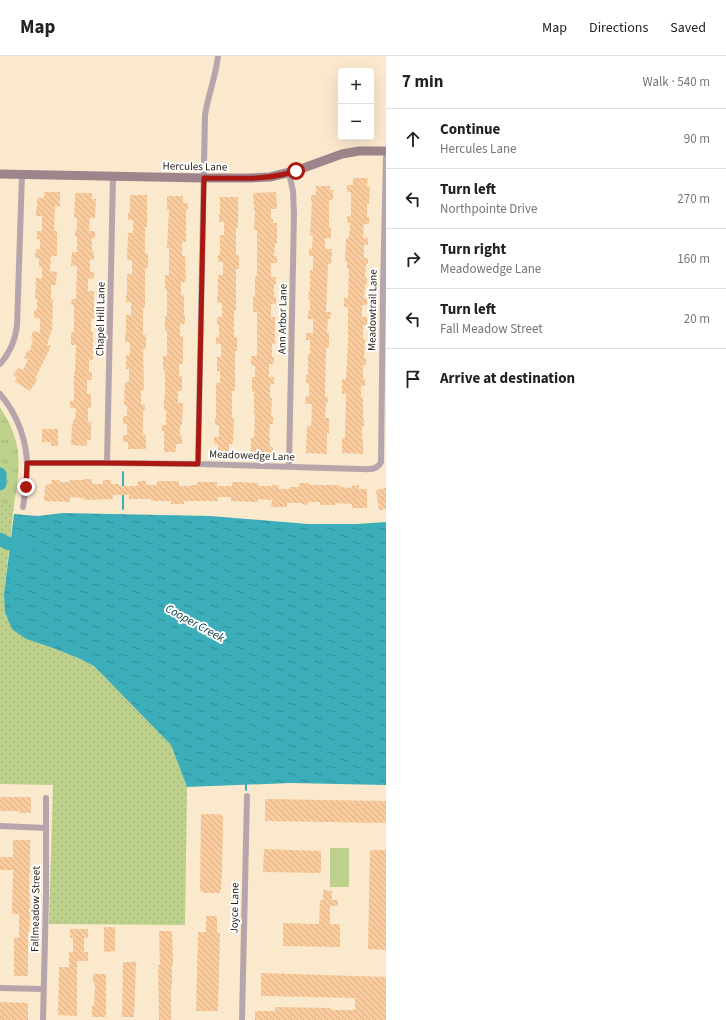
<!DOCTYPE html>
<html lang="en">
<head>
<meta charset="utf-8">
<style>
	:root { --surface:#fff; --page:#f6f6f6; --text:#222; --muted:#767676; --line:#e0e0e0 }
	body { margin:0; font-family:"Source Sans 3",sans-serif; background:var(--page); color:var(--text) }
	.controls { position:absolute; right:12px; top:12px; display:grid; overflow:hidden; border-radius:4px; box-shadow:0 4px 16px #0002 }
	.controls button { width:36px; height:36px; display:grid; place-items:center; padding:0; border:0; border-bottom:1px solid var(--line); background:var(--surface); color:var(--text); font:20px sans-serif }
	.stop { position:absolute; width:12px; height:12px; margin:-9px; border:3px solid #aa1811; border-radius:50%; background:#fff }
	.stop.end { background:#aa1811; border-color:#fff; box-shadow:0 1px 4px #0008 }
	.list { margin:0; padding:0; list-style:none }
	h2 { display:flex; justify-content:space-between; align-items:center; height:52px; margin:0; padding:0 16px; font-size:17px }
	h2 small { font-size:13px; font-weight:400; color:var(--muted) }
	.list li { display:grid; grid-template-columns:26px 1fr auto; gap:12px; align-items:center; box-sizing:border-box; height:60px; padding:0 16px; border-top:1px solid var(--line) }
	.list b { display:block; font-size:15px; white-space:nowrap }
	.list p { margin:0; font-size:13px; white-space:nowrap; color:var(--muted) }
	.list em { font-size:13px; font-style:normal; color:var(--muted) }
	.icon { flex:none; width:22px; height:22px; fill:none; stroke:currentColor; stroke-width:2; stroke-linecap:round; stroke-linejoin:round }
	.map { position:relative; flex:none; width:386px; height:964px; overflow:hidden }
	header { display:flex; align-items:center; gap:24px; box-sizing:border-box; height:56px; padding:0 20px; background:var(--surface); border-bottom:1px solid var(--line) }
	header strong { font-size:19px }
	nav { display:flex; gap:22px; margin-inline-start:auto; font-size:14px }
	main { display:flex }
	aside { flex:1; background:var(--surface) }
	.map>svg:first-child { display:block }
	.grass { fill:url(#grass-dots) }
	.park { fill:url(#park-tufts) }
	.garden { fill:#bed18c }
	.water { fill:url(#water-ripples) }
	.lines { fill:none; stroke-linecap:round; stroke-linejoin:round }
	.stream { stroke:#3caeba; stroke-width:2 }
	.river { stroke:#3caeba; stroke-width:13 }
	.building { fill:url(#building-back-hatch) }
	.street { stroke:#b6a6ab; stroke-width:6 }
	.secondary { stroke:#9c858b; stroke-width:9 }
	.route { stroke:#aa1811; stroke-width:5 }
	.labels { text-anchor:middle; stroke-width:4; stroke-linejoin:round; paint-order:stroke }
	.street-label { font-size:11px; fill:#251f14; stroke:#fff }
	.water-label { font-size:12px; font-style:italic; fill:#00373d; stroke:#fff }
</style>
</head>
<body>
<header>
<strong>Map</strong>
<nav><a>Map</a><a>Directions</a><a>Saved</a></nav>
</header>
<main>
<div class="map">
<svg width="386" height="964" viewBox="0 0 386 964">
	<defs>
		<pattern id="grass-dots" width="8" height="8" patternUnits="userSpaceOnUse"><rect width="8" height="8" fill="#bed18c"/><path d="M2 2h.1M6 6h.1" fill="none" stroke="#a3b378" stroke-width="1.8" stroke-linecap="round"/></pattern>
		<pattern id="park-tufts" width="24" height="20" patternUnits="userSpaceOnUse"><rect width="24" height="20" fill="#bed18c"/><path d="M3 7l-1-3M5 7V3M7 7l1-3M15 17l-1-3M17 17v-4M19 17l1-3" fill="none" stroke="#a3b378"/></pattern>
		<pattern id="water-ripples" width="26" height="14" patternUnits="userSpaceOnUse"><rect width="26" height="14" fill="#3caeba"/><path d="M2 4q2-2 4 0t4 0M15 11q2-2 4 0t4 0" fill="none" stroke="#328d96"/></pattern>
		<pattern id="building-back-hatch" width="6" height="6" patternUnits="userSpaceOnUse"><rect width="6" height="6" fill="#facb9c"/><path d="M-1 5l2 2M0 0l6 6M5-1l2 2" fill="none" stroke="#d6ae86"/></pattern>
	</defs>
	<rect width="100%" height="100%" fill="#fae9cc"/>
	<path class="grass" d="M0,449H14L4,538L26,583L50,591L76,601L94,610L171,689L187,731L185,869L49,868L53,729L0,728Z"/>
	<path class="park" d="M0,351C5,360 11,369 14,379C22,401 18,426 14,449H0Z"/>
	<path class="garden" d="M330,792H349V831H330Z"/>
	<path class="water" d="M63,457L210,460L308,468H357L386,466V729L291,727L187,731L171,689L94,610L76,601L50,591L26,583L12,573L5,556L4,538L14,458L38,460Z"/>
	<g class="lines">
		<path class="stream" d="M123,431V416
			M123,453V438
			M246,727V734"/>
		<path class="river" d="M0,418V428
			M0,483C7,489 18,489 27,491"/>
	</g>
	<path class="building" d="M353,122H368L367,130H370L369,148H367V161H369V168H364L363,182H368V189H364V202H368V208H366L365,222H367V228H365L364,242H367V249H362V261H367V269H363V283H365L364,302H366V309H363V323H365V330H361V342H363V363H364V370H362V383H363V398L342,397V382H345L346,338H342V323H346L348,283V251H344V242H348L349,212H347V206H345L346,182H349L350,167H347V160H351V136H347V129H353Z
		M316,130H330V134H333V144H330L329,146V172H331V182H325V193H332L331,208H328L326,256H331L330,263H328L327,277H329V292H326L325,341H328V346H326L325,362H329V377H327V398L306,397L307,370H311L312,348H305L306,340H309V327H306V319H308V298H310V284H306V277H313V263H308V255H310V243H308L309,235H310V214H313V200H309V193H312L313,179H310L312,146H311V139H316Z
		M44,136H60V150H55L54,175H57V200H51L50,215L57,216L56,229H51V244H53L52,273L47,289L51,290L35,323L37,324L30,335L14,325L17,322L13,319L18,312L23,314L28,303L24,302L28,294L30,295L33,283H31L33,275L40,277V262H34V254H37V243H35L36,222L42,223V211H39V202H35L36,193L40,194V183H37V175H42V160H36V153H37V142H44Z
		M276,136L277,153H271V163H273V167H277V187H275L274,200H277V207H271V221H276V228H274V241H276V248H271V261H275V288H272V301H274V308H269V321H274V328H270V342H272L271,361H273V368H270L269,382H270V391H273V397H251V382H254L255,357H254V336H252V321H255V310L251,309V300H257V256H253V241H255V220H257V174H254L255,154H254L253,137Z
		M75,137H92V143H96L95,162H90L89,175H95V182H92V196H94V204H90V216H94V223L88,222V235H94V263H91V276H93V304H89V316H92V324H87V338H91V352H88V366H91V384H87V390L71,389L72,368H73V364H75L76,352H70V345H74V316H75L76,289H71V276H74V249H71L72,243H76L77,210H71L72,196H77V180H75V174H77V162H74Z
		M130,139H147V171H145V198H148V212H145V252H143V279H146V293H143L144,334H141V348L145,349V354H143V379H146V393H128V386H123V379H127V368H123V360H127V349H124L125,326H129V313H126V299H130V286H125V279H126V259H131V246H126V238H127V218H132V204H127L128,177H133V164H128V157H130Z
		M167,140H183V147H188V154H186V186H182V200H185L186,226H181V239H184V260H185V268H180V280H183V308H179V320H182V335H178V347H183L182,369H180V380H182V388H176V396H164V375H162V369H166V354H164V341H165V314H163V300H167V274H165V260H167V233H165V219H169V192H167L169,154H167Z
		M220,141H238V172H236V199H239V213H236V254H234V281H237V295H235V335H232V362H234L233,388H229V397H218V388H214V381H219V369H215V362H216V327H220V315H217V301H221V288H216V281H219V269H217V261H222V247H217V240H218V219H223V206H218V199H220V179H224V166H219V159H220Z
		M42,373H58V390H51V386H42Z
		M84,423H92V428H103V424H111V428H119V430H138V425H146V429H157V425H179V430H191V429H197V426H217V430H232V426H240L258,427V430H272V429H279V433H290V431H299V427H309V429H339V431L352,432V430L359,429V433H367V452H352V448L336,447L335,449H320V446H308V449L302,448V447H287V451H271L272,444L258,443V446L231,445V441H218V445H184V448H171V445H151V443H129V439H113V443L84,444V442L70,441V446L44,445L45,430H47V428H51L52,424H59V426H70V424H84Z
		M386,432V453L379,454L376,434Z
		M0,741H31V757H19V755H0Z
		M265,743L386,745V767L265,765Z
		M201,758H218L223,760L222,815L221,833L220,837H205L200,835Z
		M13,784H30V819H29L30,858L29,876H28V920H14V882H19V858H12L13,814H0V801H13Z
		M264,793L321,795V817L263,816Z
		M370,794H386V894L368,893Z
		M323,834L332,835V844H338V850H330V868H340V891L283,890V867L319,868L320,844H323Z
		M206,860H217V877H220L218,955H196L198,876H206Z
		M104,871H115V895L104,896Z
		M70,873H88V882H84V896H88V905H77V960L58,959L59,911H69V896H73V882H70Z
		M159,875H172L173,908H172V931H171V964H159L158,909H160Z
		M123,906H136L134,961H122Z
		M261,917L386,921V964H255V955H275V951L331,952V954H355V942L261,940Z
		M93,918H106V961H92V950H94L95,927H93Z
		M0,946L28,947V964H0Z"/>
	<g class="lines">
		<path class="street" d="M289,117L293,135L294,158L289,410
			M0,308C10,297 15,285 17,270L22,119
			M0,338C18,359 28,387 27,414C27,427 25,439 23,451
			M27,407H107L198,408L359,413C367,413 377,415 381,406L383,233L386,100
			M107,407L113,120
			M198,408L205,59C208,39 216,20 218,0
			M0,770L46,772
			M0,932L43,933
			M43,964L46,841V742
			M242,964L247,740"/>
		<path class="secondary" d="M0,118L204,122H250L270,121L295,115L342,98L359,95H386"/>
	</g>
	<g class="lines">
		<path class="route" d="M26,431L27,407H107L198,408L204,122C236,122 265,125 296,115"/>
	</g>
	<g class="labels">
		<g class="street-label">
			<text transform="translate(195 110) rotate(1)" y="4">Hercules Lane</text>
			<text transform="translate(372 254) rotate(-89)" y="4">Meadowtrail Lane</text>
			<text transform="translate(100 263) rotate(-89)" y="4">Chapel Hill Lane</text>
			<text transform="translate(282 263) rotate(-89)" y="4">Ann Arbor Lane</text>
			<text transform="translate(252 399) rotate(2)" y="4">Meadowedge Lane</text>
			<text transform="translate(234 852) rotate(-89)" y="4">Joyce Lane</text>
			<text transform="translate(35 853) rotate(-89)" y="4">Fallmeadow Street</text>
		</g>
		<g class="water-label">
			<text transform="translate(195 567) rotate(29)" y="4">Cooper Creek</text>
		</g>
	</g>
</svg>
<div class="controls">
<button>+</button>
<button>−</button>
</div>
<div class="stop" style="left:296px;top:115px"></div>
<div class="stop end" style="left:26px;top:431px"></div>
</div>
<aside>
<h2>7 min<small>Walk · 540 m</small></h2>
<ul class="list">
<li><svg class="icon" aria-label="ahead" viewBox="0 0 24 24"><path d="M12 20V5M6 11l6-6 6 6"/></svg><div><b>Continue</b><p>Hercules Lane</p></div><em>90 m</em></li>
<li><svg class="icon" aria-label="left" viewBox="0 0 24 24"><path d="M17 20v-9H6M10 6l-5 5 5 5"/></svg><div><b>Turn left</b><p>Northpointe Drive</p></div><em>270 m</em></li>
<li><svg class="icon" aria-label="right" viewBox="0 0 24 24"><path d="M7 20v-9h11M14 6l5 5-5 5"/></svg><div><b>Turn right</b><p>Meadowedge Lane</p></div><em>160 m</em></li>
<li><svg class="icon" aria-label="left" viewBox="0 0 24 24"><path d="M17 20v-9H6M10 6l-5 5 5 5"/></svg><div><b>Turn left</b><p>Fall Meadow Street</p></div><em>20 m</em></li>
<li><svg class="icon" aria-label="arrive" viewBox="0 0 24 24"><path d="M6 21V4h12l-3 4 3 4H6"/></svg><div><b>Arrive at destination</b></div></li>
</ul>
</aside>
</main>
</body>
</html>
